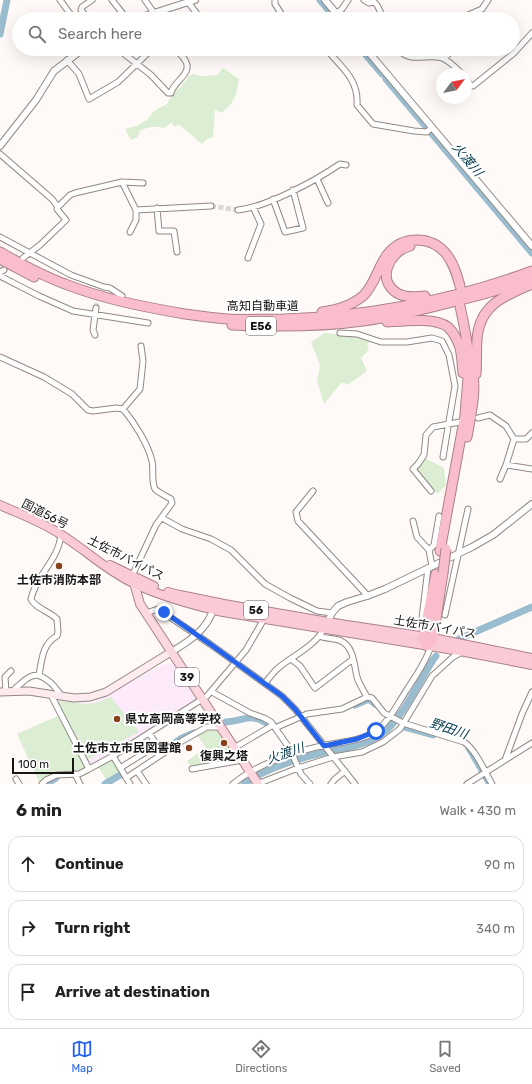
<!DOCTYPE html>
<html lang="en">
<head>
<meta charset="utf-8">
<style>
	:root { --surface:#fff; --page:#f6f6f6; --text:#222; --muted:#767676; --line:#e0e0e0; --accent:#2563eb }
	body { margin:0; font-family:Rubik,"Noto Sans JP",sans-serif; background:var(--page); color:var(--text) }
	.compass { position:absolute; left:436px; top:68px; width:36px; height:36px; border-radius:50%; background:var(--surface); box-shadow:0 4px 16px #0002; rotate:58deg }
	.scale { position:absolute; left:12px; bottom:10px; width:62px; box-sizing:border-box; padding-left:4px; border:2px solid #171413; border-top:0; font-size:11px; line-height:14px; white-space:nowrap; color:#171413; -webkit-text-stroke:3px #fff; paint-order:stroke }
	.stop { position:absolute; width:12px; height:12px; margin:-9px; border:3px solid #2563eb; border-radius:50%; background:#fff }
	.stop.end { background:#2563eb; border-color:#fff; box-shadow:0 1px 4px #0008 }
	.list { margin:0; padding:0; list-style:none }
	h2 { display:flex; justify-content:space-between; align-items:center; height:52px; margin:0; padding:0 16px; font-size:17px }
	h2 small { font-size:13px; font-weight:400; color:var(--muted) }
	.list li { display:grid; grid-template-columns:26px 1fr auto; gap:12px; align-items:center; box-sizing:border-box; height:56px; margin:0 8px 8px; padding:0 8px; border:1px solid var(--line); border-radius:12px }
	.list b { display:block; font-size:15px; white-space:nowrap }
	.list em { font-size:13px; font-style:normal; color:var(--muted) }
	.icon { flex:none; width:22px; height:22px; fill:none; stroke:currentColor; stroke-width:2; stroke-linecap:round; stroke-linejoin:round }
	.map { position:relative; flex:none; width:532px; height:784px; overflow:hidden }
	.search { position:absolute; background:var(--surface); box-shadow:0 4px 16px #0002; left:12px; right:12px; top:12px; height:44px; display:flex; align-items:center; gap:10px; box-sizing:border-box; padding:0 14px; border-radius:22px; color:var(--muted); font-size:15px }
	.sheet { height:244px; background:var(--surface) }
	nav { display:flex; justify-content:space-around; align-items:center; box-sizing:border-box; height:56px; border-top:1px solid var(--line); background:var(--surface); font-size:11px; color:var(--muted) }
	nav a { display:grid; justify-items:center; gap:2px }
	nav .on { color:var(--accent) }
	.map>svg:first-child { display:block }
	.education { fill:#fdeafb }
	.green { fill:#dbedd2 }
	.lines { fill:none; stroke-linecap:round; stroke-linejoin:round }
	.river { stroke:#99bcce; stroke-width:7 }
	.minor-tunnel { stroke:#dcd8d5; stroke-width:5; stroke-dasharray:5 2.5; stroke-linecap:butt }
	.minor-casing { stroke:#908984; stroke-width:7 }
	.tertiary-casing { stroke:#908984; stroke-width:8 }
	.secondary-casing { stroke:#908984; stroke-width:9 }
	.primary-casing { stroke:#aa828b; stroke-width:10 }
	.trunk-casing { stroke:#aa828b; stroke-width:10 }
	.motorway-casing { stroke:#aa828b; stroke-width:11 }
	.minor { stroke:#fff; stroke-width:5 }
	.tertiary { stroke:#fff; stroke-width:6 }
	.secondary { stroke:#fdebef; stroke-width:7 }
	.primary { stroke:#fbd7e0; stroke-width:8 }
	.trunk { stroke:#facad6; stroke-width:8 }
	.motorway { stroke:#f9bdcb; stroke-width:9 }
	.motorway-bridge-casing { stroke:#aa828b; stroke-width:11; stroke-linecap:butt }
	.motorway-bridge { stroke:#f9bdcb; stroke-width:9 }
	.route { stroke:#2563eb; stroke-width:5 }
	.poi-dot { fill:#87411d; stroke:#fff; stroke-width:1.5 }
	.labels { text-anchor:middle; stroke-width:4; stroke-linejoin:round; paint-order:stroke }
	.shield { fill:#fff; stroke:#5d5a5a; stroke-width:1 }
	.shield-label { font-size:11px; font-weight:bold; fill:#171413 }
	.street-label { font-size:12px; fill:#171413; stroke:#fff }
	.poi-label { font-size:12px; font-weight:bold; fill:#171413; stroke:#fff }
	.water-label { font-size:13px; font-style:italic; fill:#02364a; stroke:#fff }
</style>
</head>
<body>
<div class="map">
<svg width="532" height="784" viewBox="0 0 532 784">
	<rect width="100%" height="100%" fill="#fffaf7"/>
	<path class="education" d="M170,663L174,665L198,701L144,735L91,766L88,765L56,702L58,700L84,703L94,702L162,665Z"/>
	<path class="green" d="M223,68L239,79C236,97 236,100 222,113L215,110L213,137L206,140L202,144L178,124L175,127L171,123L164,128C155,126 149,126 140,131L138,137L131,140L125,129L136,126L147,120L154,111L167,104L174,92L181,87L189,76L193,74L201,76L217,75Z
		M325,333L348,335L371,340L367,344L369,350L361,358L367,371L349,384L341,383L324,404L317,381L320,365L311,342Z
		M425,458L444,468L446,486L437,494L416,469Z
		M111,697L139,732L87,760L57,703L59,701L84,704L96,703Z
		M58,716L86,768L76,771L53,773L39,782L17,734Z
		M217,730L235,759L192,768L187,761L206,748L197,735L207,731Z
		M110,760H113L121,773L107,781L98,767Z"/>
	<g class="lines">
		<path class="river" d="M320,0L336,19
			M0,34L7,0
			M361,49L382,74
			M386,79L532,253
			M459,639L532,607
			M355,705L369,699L375,704
			M226,722C248,720 249,712 270,725
			M404,727L433,735
			M169,747L182,738L194,733
			M469,748L490,784
			M46,784L56,778
			M105,784L122,774
			M244,784C266,768 300,758 326,752C345,748 367,745 383,733C401,720 420,680 433,660L436,656"/>
		<path class="minor-tunnel" d="M211,206L238,210
			M96,308L100,293"/>
		<defs>
			<path id="minor" d="M60,0L74,19
				M112,0L127,19
				M145,0L154,13
				M275,0V4L284,18L288,19
				M364,0L369,3L374,2L377,5L384,19
				M188,2L201,19
				M165,14L169,19
				M336,14L342,9L348,0
				M88,19L81,10L82,7L92,0
				M459,19L482,9L488,0
				M118,49L151,75L168,93H171C173,82 192,74 186,62C184,57 179,53 175,49
				M326,49C341,67 359,79 357,105L373,124L414,131L427,132L432,127
				M398,49C410,64 427,53 442,58C450,61 456,68 462,74
				M444,59L453,49
				M67,60L79,74L89,99L118,82L150,51
				M466,79L470,85L473,86L514,53L532,33
				M0,154L52,199L58,207L57,209L66,220L40,245L23,258
				M317,179L328,203
				M122,182L136,210V220L130,232
				M273,199L285,232L303,228L293,190
				M58,207L70,195L75,193L122,182L143,183
				M157,208L159,231H174L177,252
				M136,210L211,206
				M238,210C267,207 315,181 340,164L346,165
				M0,237L71,275L104,287L110,288L122,296
				M248,258L261,224L253,207
				M0,272L4,270
				M0,276L39,296L73,311L148,323
				M340,333L357,334L381,342H407L432,338L442,341L449,355L455,386L443,457
				M95,335L93,330L96,308
				M0,357L44,377L72,394L88,410L93,411L116,408L123,409C134,422 148,444 152,461C154,469 151,481 155,489C159,493 166,496 171,499L172,503L156,525L132,576
				M123,409L140,389L143,361L141,346
				M478,418L490,415L506,426L514,439
				M532,433L526,439H514L506,465L532,469
				M500,479L506,465
				M313,491L296,512L298,521L368,596
				M431,491L413,469L418,464L424,455L426,435L433,427L460,422
				M162,518L182,529L211,539L231,550L265,584L290,598L317,611L332,613
				M413,521L417,537L429,550
				M432,566L429,550L434,545L439,516
				M146,613L158,609L210,644L282,696L295,709L355,784
				M445,615L468,509
				M421,626L428,568
				M319,636C326,639 336,638 341,641C354,647 354,665 357,677C359,684 364,691 367,697L372,698L384,713L403,723L464,742C476,750 485,772 492,784
				M291,659L300,666L315,688L353,659
				M39,675C42,660 42,644 57,636L58,632L57,619C50,612 34,607 31,599C36,575 59,560 61,534
				M265,683C269,678 273,673 277,669C292,656 314,647 324,629
				M13,691C16,687 21,684 25,680C36,672 41,675 51,683C55,687 58,690 61,696
				M6,692L5,677L11,671
				M212,692L250,713L264,718L271,722L290,749L301,774L310,784
				M51,695L89,769
				M275,728L307,714L342,709L367,697
				M234,748L273,725
				M113,756L130,784
				M505,760L522,714L532,692
				M120,768L157,745L149,733
				M192,769L242,760
				M137,771L146,784
				M75,774L80,784
				M126,778L182,741L207,727H220
				M16,779L19,784
				M42,784L46,780L57,775L79,774L89,769L113,756L207,696L246,650L264,619
				M233,784C257,764 294,752 325,745C342,742 363,741 377,730C390,720 397,705 406,691C415,677 426,662 431,646
				M257,784L298,768L333,757L362,752L383,742L400,729L432,676L453,657L462,652
				M331,784L335,779L345,771
				M467,784L532,743"/>
			<path id="tertiary" d="M325,0L341,19
				M135,19L195,0
				M366,49L532,246
				M0,146L36,100L54,71L83,49
				M326,625L332,613L338,606L347,602L367,596L385,589L472,547L493,535L532,504
				M171,652C190,641 208,629 214,607"/>
			<path id="secondary" d="M0,692L29,691L74,698L90,697L106,692L171,652"/>
			<path id="primary" d="M133,579L140,604L258,784"/>
			<path id="trunk" d="M0,505C20,514 42,522 60,534C86,550 106,570 133,583C162,597 192,605 223,612L460,651L532,665
				M110,565L154,586
				M168,592L180,595L224,604L340,624L433,638L532,658"/>
			<path id="motorway" d="M410,246C389,251 376,280 397,293C405,298 417,297 425,296
				M0,252C21,264 43,276 65,284C103,299 144,307 185,314C199,316 213,318 227,319C246,320 265,319 284,319C369,316 453,300 532,271
				M0,259L34,277
				M322,312C336,310 353,305 364,295C375,284 378,267 387,255C402,235 432,235 447,255C454,264 457,275 460,286
				M387,322C403,321 435,317 448,327C454,333 458,341 460,348C462,356 462,365 463,373
				M232,325C276,327 320,327 363,321C395,317 426,309 456,301C482,295 507,288 532,278
				M476,374C477,363 476,352 477,340C479,305 504,296 532,284
				M467,437C471,414 477,390 472,367
				M440,551L465,415C466,394 470,373 468,352C467,337 463,321 460,306
				M436,574L423,637L427,646L433,638L443,573"/>
		</defs>
		<use href="#minor" class="minor-casing"/>
		<use href="#tertiary" class="tertiary-casing"/>
		<use href="#secondary" class="secondary-casing"/>
		<use href="#primary" class="primary-casing"/>
		<use href="#trunk" class="trunk-casing"/>
		<use href="#motorway" class="motorway-casing"/>
		<use href="#minor" class="minor"/>
		<use href="#tertiary" class="tertiary"/>
		<use href="#secondary" class="secondary"/>
		<use href="#primary" class="primary"/>
		<use href="#trunk" class="trunk"/>
		<use href="#motorway" class="motorway"/>
		<defs>
			<path id="motorway-bridge" d="M443,573L446,549"/>
		</defs>
		<use href="#motorway-bridge" class="motorway-bridge-casing"/>
		<use href="#motorway-bridge" class="motorway-bridge"/>
	</g>
	<g class="lines">
		<path class="route" d="M164,612L210,644L282,696L295,709L324,746L357,739L376,731"/>
	</g>
	<g class="poi-dot">
		<circle cx="59" cy="566" r="4"/>
		<circle cx="117" cy="719" r="4"/>
		<circle cx="224" cy="743" r="4"/>
		<circle cx="189" cy="748" r="4"/>
	</g>
	<g class="labels">
		<g class="shield">
			<rect x="246" y="317" width="30" height="18" rx="3"/>
			<rect x="244" y="601" width="24" height="18" rx="3"/>
			<rect x="175" y="668" width="24" height="18" rx="3"/>
		</g>
		<g class="shield-label">
			<text x="261" y="330">E56</text>
			<text x="256" y="614">56</text>
			<text x="187" y="681">39</text>
		</g>
		<g class="street-label">
			<text x="263" y="310">高知自動車道</text>
			<text transform="translate(45 514) rotate(27)" y="4">国道56号</text>
			<text transform="translate(126 558) rotate(27)" y="4">土佐市バイパス</text>
			<text transform="translate(435 627) rotate(10)" y="4">土佐市バイパス</text>
		</g>
		<g class="poi-label">
			<text x="59" y="584">土佐市消防本部</text>
			<text x="125" y="723" text-anchor="start">県立高岡高等学校</text>
			<text x="181" y="752" text-anchor="end">土佐市立市民図書館</text>
			<text x="224" y="760">復興之塔</text>
		</g>
		<g class="water-label">
			<text transform="translate(468 159) rotate(50)" y="5">火渡川</text>
			<text transform="translate(449 728) rotate(19)" y="5">野田川</text>
			<text transform="translate(285 753) rotate(-19)" y="5">火渡川</text>
		</g>
	</g>
</svg>
<svg class="compass" viewBox="-18 -18 36 36"><path d="M0-13l5 13h-10z" fill="#e53935"/><path d="M0 13l5-13h-10z" fill="#767676"/></svg>
<div class="scale">100 m</div>
<div class="stop" style="left:376px;top:731px"></div>
<div class="stop end" style="left:164px;top:612px"></div>
<div class="search"><svg class="icon" aria-label="search" viewBox="0 0 24 24"><circle cx="10" cy="10" r="6"/><path d="M15 15l6 6"/></svg>Search here</div>
</div>
<section class="sheet">
<h2>6 min<small>Walk · 430 m</small></h2>
<ul class="list">
<li><svg class="icon" aria-label="ahead" viewBox="0 0 24 24"><path d="M12 20V5M6 11l6-6 6 6"/></svg><div><b>Continue</b></div><em>90 m</em></li>
<li><svg class="icon" aria-label="right" viewBox="0 0 24 24"><path d="M7 20v-9h11M14 6l5 5-5 5"/></svg><div><b>Turn right</b></div><em>340 m</em></li>
<li><svg class="icon" aria-label="arrive" viewBox="0 0 24 24"><path d="M6 21V4h12l-3 4 3 4H6"/></svg><div><b>Arrive at destination</b></div></li>
</ul>
</section>
<nav>
<a class="on"><svg class="icon" aria-label="map" viewBox="0 0 24 24"><path d="M3 6l6-2 6 2 6-2v14l-6 2-6-2-6 2zM9 4v14M15 6v14"/></svg>Map</a>
<a><svg class="icon" aria-label="directions" viewBox="0 0 24 24"><path d="M12 3l9 9-9 9-9-9zM9 14v-3h6M13 9l2 2-2 2"/></svg>Directions</a>
<a><svg class="icon" aria-label="saved" viewBox="0 0 24 24"><path d="M7 4h10v16l-5-4-5 4z"/></svg>Saved</a>
</nav>
</body>
</html>
